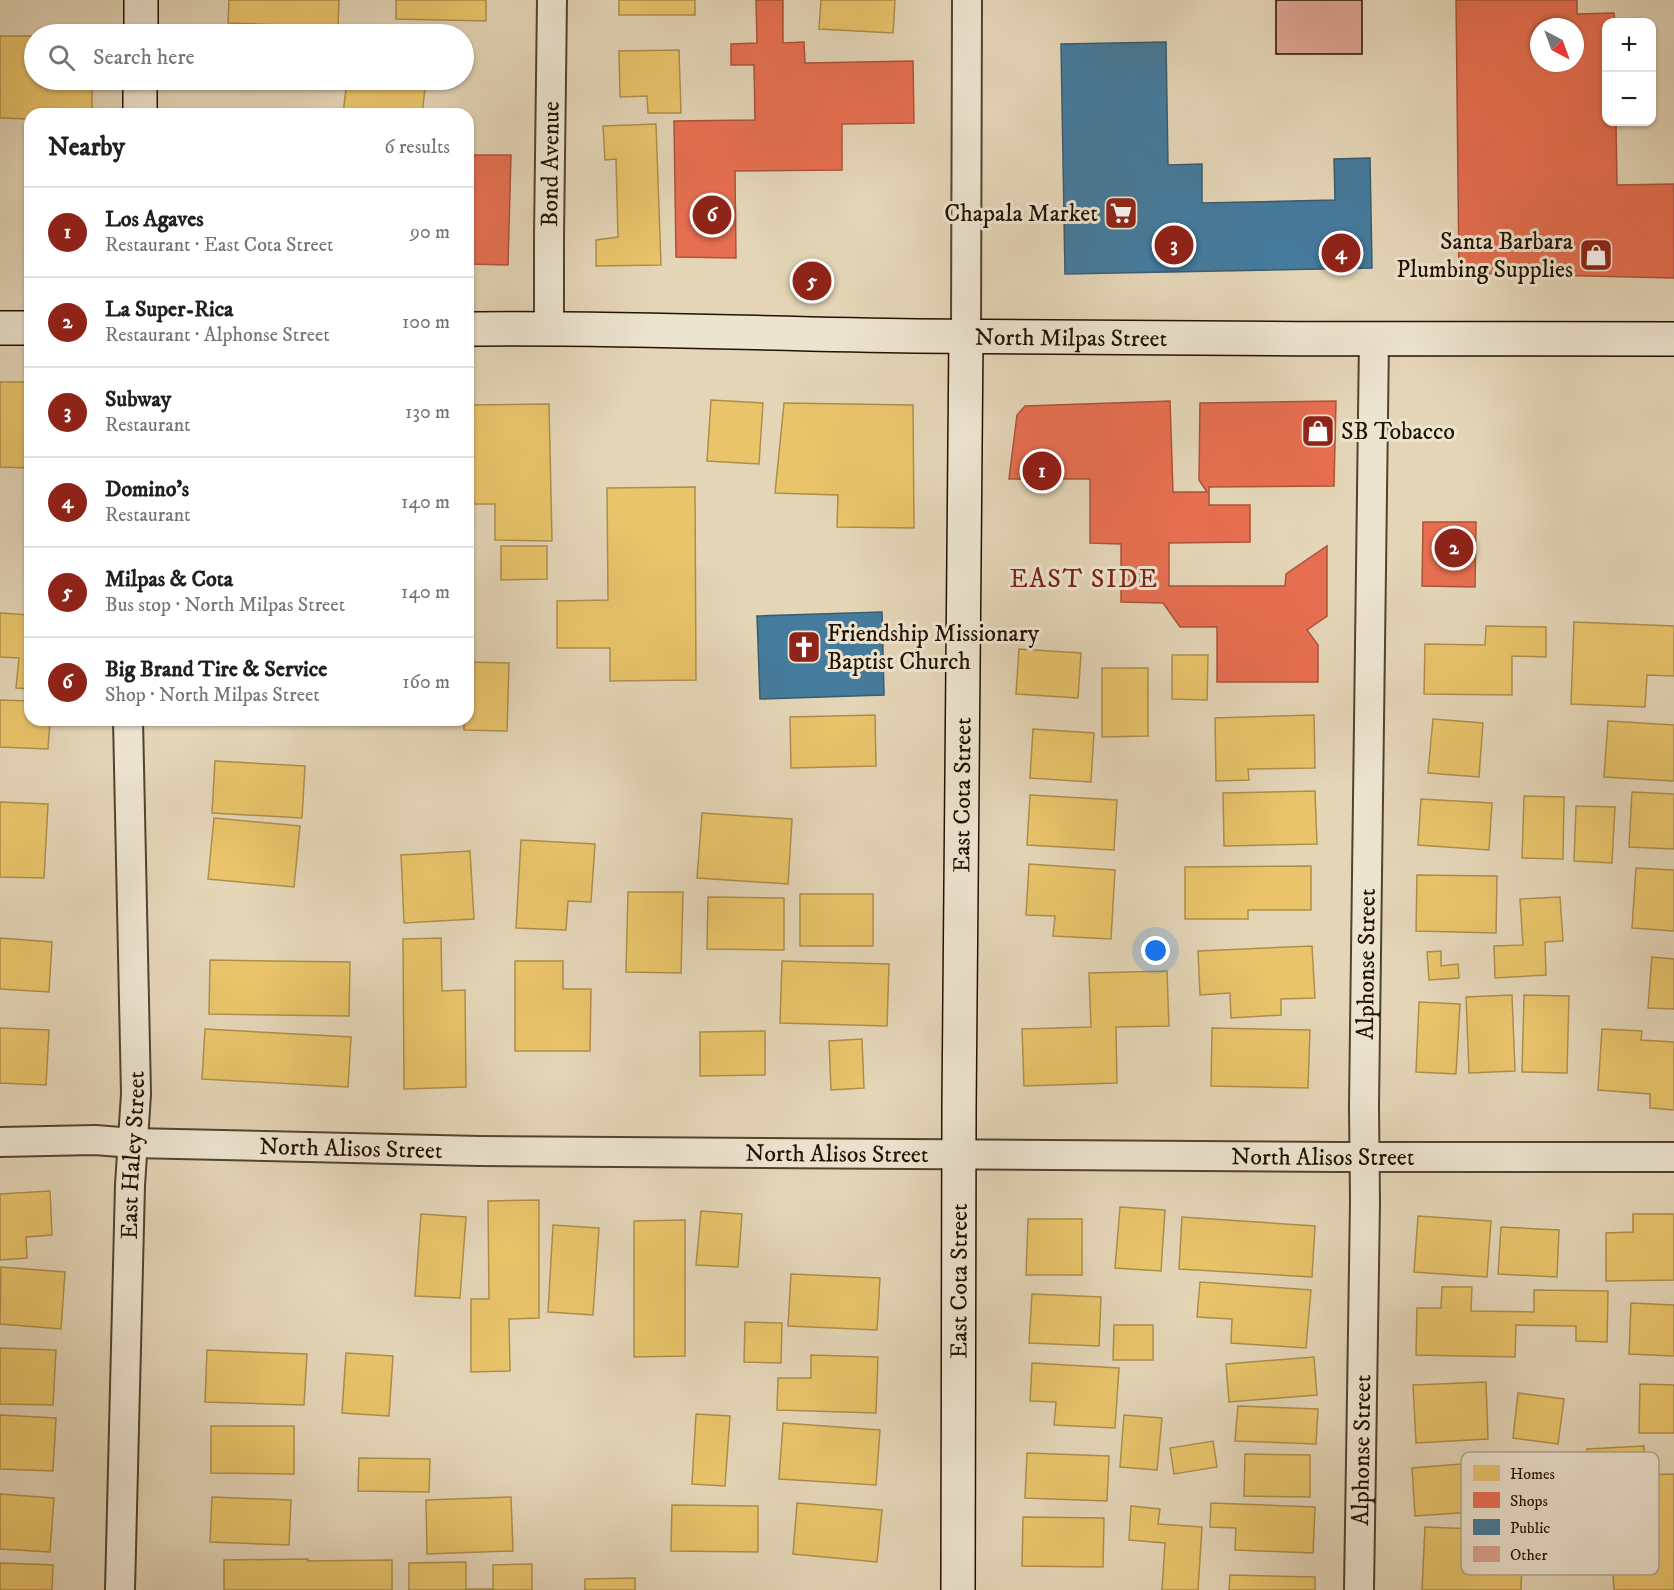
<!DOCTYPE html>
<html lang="en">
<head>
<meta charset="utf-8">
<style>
	:root { --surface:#fff; --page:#f2f2f2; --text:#202124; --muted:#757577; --line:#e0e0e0; --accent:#8f2418 }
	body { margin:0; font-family:"IM FELL DW Pica",serif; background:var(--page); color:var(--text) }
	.controls { position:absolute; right:18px; top:18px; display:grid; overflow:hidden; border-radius:12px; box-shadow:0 2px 4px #0004 }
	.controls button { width:54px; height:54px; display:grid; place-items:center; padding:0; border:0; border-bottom:2px solid var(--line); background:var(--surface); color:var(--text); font:30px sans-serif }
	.compass { position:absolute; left:1530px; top:18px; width:54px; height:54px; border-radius:50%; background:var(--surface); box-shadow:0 2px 4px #0004; rotate:139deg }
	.you { position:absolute; left:1156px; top:951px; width:21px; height:21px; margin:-15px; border:4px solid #fff; border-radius:50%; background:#1a73e8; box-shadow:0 0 0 9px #1a73e833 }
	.badge { display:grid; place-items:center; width:39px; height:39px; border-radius:50%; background:var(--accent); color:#fff; font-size:20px; font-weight:700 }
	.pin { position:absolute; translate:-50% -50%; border:3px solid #fff; box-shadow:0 2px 6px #0006 }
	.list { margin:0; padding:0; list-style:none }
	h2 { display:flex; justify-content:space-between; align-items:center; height:78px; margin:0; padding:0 24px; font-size:26px }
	h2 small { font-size:20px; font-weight:400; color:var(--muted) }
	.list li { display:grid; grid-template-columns:39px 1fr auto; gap:18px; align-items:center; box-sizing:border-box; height:90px; padding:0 24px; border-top:2px solid var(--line) }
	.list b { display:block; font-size:22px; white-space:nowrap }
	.list p { margin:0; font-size:20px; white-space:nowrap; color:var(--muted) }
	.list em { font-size:20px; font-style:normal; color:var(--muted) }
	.icon { flex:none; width:33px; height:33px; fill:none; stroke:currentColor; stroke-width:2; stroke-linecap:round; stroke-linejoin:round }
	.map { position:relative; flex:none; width:1674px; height:1590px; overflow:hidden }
	.search { position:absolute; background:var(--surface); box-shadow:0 2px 4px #0004; left:24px; top:24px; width:450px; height:66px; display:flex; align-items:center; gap:15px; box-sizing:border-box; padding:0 21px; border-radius:33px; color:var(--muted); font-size:22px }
	.panel { position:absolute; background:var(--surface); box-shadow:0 2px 4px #0004; left:24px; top:108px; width:450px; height:618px; border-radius:18px }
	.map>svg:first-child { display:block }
	.homes { fill:#e9c46a; stroke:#ad8f4a; stroke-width:1.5 }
	.shops { fill:#e76f51; stroke:#ac5339; stroke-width:1.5; fill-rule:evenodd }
	.public { fill:#457b9d; stroke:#3a5c6e; stroke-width:1.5 }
	.building { fill:#dda391; stroke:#221200; stroke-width:1.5 }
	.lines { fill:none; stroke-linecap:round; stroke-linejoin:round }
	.street-casing { stroke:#52432e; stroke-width:32 }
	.secondary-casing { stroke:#221200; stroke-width:36 }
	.street { stroke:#ede4d0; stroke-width:28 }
	.secondary { stroke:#ede4d0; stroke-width:33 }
	.labels { text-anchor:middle; stroke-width:6; stroke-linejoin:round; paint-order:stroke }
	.street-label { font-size:24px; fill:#221200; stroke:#ede4d0 }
	.poi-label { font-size:24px; fill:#221200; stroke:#ede4d0; text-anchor:end }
	.neighbourhood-label { font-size:26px; letter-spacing:1.5px; fill:#7a1f14; stroke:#ede4d0 }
	.key { fill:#ede4d0; stroke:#b0a592; stroke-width:1.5 }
	.key-label { font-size:16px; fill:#221200 }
</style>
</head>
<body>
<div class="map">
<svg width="1674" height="1590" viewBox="0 0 1674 1590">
	<rect width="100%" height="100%" fill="#e4d5b7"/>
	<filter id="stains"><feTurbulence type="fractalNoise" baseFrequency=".00333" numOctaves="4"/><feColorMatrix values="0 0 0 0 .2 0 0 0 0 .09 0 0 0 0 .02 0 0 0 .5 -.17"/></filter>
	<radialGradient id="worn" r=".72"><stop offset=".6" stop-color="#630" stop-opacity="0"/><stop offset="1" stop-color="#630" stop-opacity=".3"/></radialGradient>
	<path class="homes" d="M229,0H339L338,27L228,23Z
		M396,0H486V21L396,19Z
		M619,0H695V15H619Z
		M821,0H895L893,33L819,29Z
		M0,36H34V80H92V114H30V119L0,118Z
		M679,50L681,113H648L647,96L620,97L619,51Z
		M347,80H426L422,114H343Z
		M656,124L661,265L596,266V240L618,237L616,159L605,160L603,126Z
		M0,382H30V468L0,467Z
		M711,400L763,403L759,464L707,461Z
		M784,403L913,405L914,528L837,527L838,495L775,493Z
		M549,404L552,541L495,540V504H468V405Z
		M695,487L696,680L610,681V648H557V601L608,600L607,488Z
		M501,546H547V579L501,580Z
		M0,613L30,615V689L16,688L19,658L0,657Z
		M1574,622L1674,626V676L1647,675L1645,707L1571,704Z
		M1486,626L1546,627V657L1512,656V695L1424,694L1425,644L1485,645Z
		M1019,649L1081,653L1078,698L1016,694Z
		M1172,655H1208L1207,700L1172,699Z
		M468,662L509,663L507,731L464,730V720H468Z
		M1102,668H1148V736L1102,737Z
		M0,700L30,701V720H50L48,749L0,747Z
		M875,715L876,766L791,768L790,717Z
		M1314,715L1315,768L1248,769L1249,780L1216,781L1215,718Z
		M1433,719L1483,723L1479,777L1428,773Z
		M1608,721L1674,725V781L1604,777Z
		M1033,729L1094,733L1091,782L1030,778Z
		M215,761L305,766L302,818L212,813Z
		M1315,791L1317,844L1224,846L1223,793Z
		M1632,792L1674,794V849L1629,847Z
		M1030,795L1117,800L1114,850L1027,845Z
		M1524,796L1564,797L1563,859L1522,858Z
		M1421,799L1492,803L1489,850L1418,845Z
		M0,802L48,804L44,878L0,877Z
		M1576,806L1615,807L1612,863L1574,861Z
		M702,813L792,819L788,884L697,878Z
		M214,818L300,826L294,887L208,879Z
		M521,840L595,844L591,902L568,901L566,930L516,928Z
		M470,851L474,919L404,923L401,855Z
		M1029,864L1115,870L1111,939L1053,936L1055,916L1026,915Z
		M1311,866V910H1248V919H1185V867Z
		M1636,868L1674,870V931L1632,928Z
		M1417,875L1497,876L1496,933L1416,931Z
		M628,892H683L681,973L626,972Z
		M800,894H873V946H800Z
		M708,897L784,898V950L707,949Z
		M1560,897L1563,941L1545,942L1546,975L1495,978L1494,946L1523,945L1520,899Z
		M0,938L52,942L49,992L0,989Z
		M441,938L442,991L465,990L466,1087L404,1089L403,939Z
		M1312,946L1315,998L1281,999V1015L1231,1018L1230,993L1200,995L1198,951Z
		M1441,951V966L1458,964L1459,978L1429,980L1427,952Z
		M1652,957L1674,959V1009L1648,1008Z
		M210,960L350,962L349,1016L209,1014Z
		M515,961H563V989H591L590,1051H515Z
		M782,961L889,964L887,1026L780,1023Z
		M1167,971L1169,1026L1116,1027L1117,1083L1024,1086L1022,1029L1091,1027L1089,973Z
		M1512,995L1515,1071L1469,1073L1466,997Z
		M1524,995L1569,996L1567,1073L1522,1072Z
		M1419,1002L1460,1004L1456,1074L1416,1072Z
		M0,1028L49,1030L46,1085L0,1083Z
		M1212,1028L1310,1030L1308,1088L1211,1086Z
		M205,1029L351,1037L348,1087L202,1079Z
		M1602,1029L1642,1031L1641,1040L1674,1042V1110L1650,1108V1094L1598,1090Z
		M765,1031V1075L700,1076V1032Z
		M862,1039L864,1088L831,1090L829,1041Z
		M50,1191L52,1235L26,1237L27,1258L0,1260V1194Z
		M539,1200V1318L509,1319L510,1371L471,1372V1299H489L488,1201Z
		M1120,1207L1165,1210L1161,1271L1115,1268Z
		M701,1211L742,1214L738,1267L696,1265Z
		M421,1214L466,1217L460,1298L415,1296Z
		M1633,1214H1674V1280L1606,1281V1233L1633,1232Z
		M1418,1216L1491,1221L1487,1277L1414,1272Z
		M1182,1217L1315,1226L1312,1277L1179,1269Z
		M1028,1219H1082V1275H1026Z
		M685,1220V1356L634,1357V1221Z
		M553,1225L599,1228L593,1315L548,1312Z
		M1501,1227L1559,1230L1557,1277L1498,1274Z
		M1,1267L65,1272L61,1329L0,1324Z
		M791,1274L880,1278L877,1330L788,1326Z
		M1200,1282L1311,1290L1306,1348L1231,1343L1232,1319L1197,1317Z
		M1442,1287H1472L1471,1311L1534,1312V1290L1608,1291L1607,1342L1576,1341V1326L1516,1325L1515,1357L1416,1355L1417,1308H1441Z
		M1032,1294L1101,1297L1099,1346L1029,1343Z
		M1631,1303L1674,1305V1356L1629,1354Z
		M745,1322L782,1323L781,1363L744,1362Z
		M1114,1325H1153V1360H1113Z
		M0,1348L56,1350L53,1405L0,1404Z
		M207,1350L307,1354L304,1405L205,1402Z
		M346,1353L393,1356L389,1416L342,1413Z
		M811,1355L878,1357L876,1413L777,1410L778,1378H811Z
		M1314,1357L1317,1395L1229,1402L1226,1364Z
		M1032,1363L1119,1368L1115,1428L1054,1425L1056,1402L1030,1401Z
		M1486,1382L1488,1439L1416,1443L1413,1385Z
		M1640,1384L1674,1385V1433H1639Z
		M1518,1393L1564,1399L1558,1444L1513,1438Z
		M1238,1406L1318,1409L1316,1444L1235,1441Z
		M696,1414L730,1416L725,1486L692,1484Z
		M0,1415L56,1418L53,1471L0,1469Z
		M1124,1415L1162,1418L1157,1470L1120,1467Z
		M783,1423L880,1430L876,1485L779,1479Z
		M211,1426H294V1474L211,1473Z
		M1213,1441L1217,1467L1174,1474L1170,1448Z
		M1644,1446L1645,1475L1674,1474V1590H1614L1612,1557L1586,1559L1585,1527L1638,1525L1635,1478L1589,1480L1587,1449Z
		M1027,1453L1109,1456L1107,1501L1025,1498Z
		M1245,1454L1310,1455V1497L1244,1496Z
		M359,1458L430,1459L429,1492L358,1491Z
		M1499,1461L1502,1510L1415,1516L1412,1468Z
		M0,1494L54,1498L50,1552L0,1549Z
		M212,1497L291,1500L289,1545L210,1542Z
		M511,1497L513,1551L427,1554L426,1500Z
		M797,1503L882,1510L877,1562L793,1554Z
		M1211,1503L1315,1507L1313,1553L1235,1550L1236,1528L1210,1527Z
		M672,1505L758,1506V1552L671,1551Z
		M1131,1506L1160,1509L1158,1524L1202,1527L1198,1590H1162L1165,1543L1129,1540Z
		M1023,1517L1104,1518L1103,1567L1022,1566Z
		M1425,1527L1523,1531L1521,1590H1422Z
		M308,1559V1561L392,1560V1590H224V1560Z
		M466,1562V1589H493V1565L532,1564V1590H409V1563Z
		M0,1563L53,1565L52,1590H0Z
		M1230,1575L1315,1577V1590H1229Z
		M635,1578V1590H585V1579Z"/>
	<path class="shops" d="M756,0H783V43L804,42L805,63L913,61L914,123L842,124V170L735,171L736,258L676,257L674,121L755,120L754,65H731V44L757,43Z
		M1456,0H1577V14L1614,13L1615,22H1606V122H1616L1617,185L1674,184V278L1459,273ZM1539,27H1575V63H1539Z
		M470,155H511L508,265L468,264Z
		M1170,401L1173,492H1207L1199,480L1200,403L1336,401L1334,486L1209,487V505H1250V542L1169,543V586H1285L1286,574L1327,546V616L1307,630L1318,645V682H1217V627H1180L1163,603L1121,602V544L1090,543V479H1009L1017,415L1025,406Z
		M1423,522H1476L1475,587L1422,586Z"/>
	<path class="public" d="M1166,42L1168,165L1202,164V203L1335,200L1334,159L1370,158L1372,268L1065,274L1061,44Z
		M882,612L884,695L760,699L757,616Z"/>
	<path class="building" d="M1276,0H1362V54H1276Z"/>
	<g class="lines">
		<defs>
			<g id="street">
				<path id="s1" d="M549,328V236L552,0"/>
				<path d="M966,336L967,0"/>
				<path id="s2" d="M0,1142L95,1140L133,1143L480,1151L1339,1157H1674"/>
				<path id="s3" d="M120,1590L130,1185L136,1094L128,720"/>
				<path id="s4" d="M1359,1590L1365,1202L1364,1106L1374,339"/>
			</g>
			<g id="secondary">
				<path d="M141,34V0"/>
				<path d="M140,114V80"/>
				<path d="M0,328H30"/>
				<path id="s5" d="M468,329C617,327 767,334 916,336C1169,339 1421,339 1674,339"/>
				<path id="s6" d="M958,1590L959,1109L966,336"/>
			</g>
		</defs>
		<use href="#street" class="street-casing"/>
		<use href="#secondary" class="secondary-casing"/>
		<use href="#street" class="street"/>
		<use href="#secondary" class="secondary"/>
	</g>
	<defs>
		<symbol id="supermarket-square" viewBox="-11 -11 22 22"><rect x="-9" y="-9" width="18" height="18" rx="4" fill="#8f2418" stroke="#ede4d0"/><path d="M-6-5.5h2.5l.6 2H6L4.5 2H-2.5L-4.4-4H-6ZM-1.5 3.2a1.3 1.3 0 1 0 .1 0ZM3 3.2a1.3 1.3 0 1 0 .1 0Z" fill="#fff"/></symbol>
		<symbol id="shop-square" viewBox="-11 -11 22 22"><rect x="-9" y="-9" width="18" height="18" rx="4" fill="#8f2418" stroke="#ede4d0"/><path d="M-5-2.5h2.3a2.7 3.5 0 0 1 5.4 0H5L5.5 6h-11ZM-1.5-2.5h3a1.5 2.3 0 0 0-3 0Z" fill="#fff"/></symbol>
		<symbol id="church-square" viewBox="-11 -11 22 22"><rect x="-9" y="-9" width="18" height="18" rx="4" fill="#8f2418" stroke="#ede4d0"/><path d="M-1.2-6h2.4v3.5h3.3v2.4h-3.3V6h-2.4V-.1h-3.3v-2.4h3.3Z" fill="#fff"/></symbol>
	</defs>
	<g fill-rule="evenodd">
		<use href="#supermarket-square" x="1102" y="194" width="38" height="38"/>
		<use href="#shop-square" x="1577" y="236" width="38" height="38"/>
		<use href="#shop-square" x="1299" y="412" width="38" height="38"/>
		<use href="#church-square" x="785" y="628" width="38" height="38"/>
	</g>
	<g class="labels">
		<g class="street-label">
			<text dy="8" stroke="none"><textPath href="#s1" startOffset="164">Bond Avenue</textPath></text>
			<text dy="8" stroke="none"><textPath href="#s5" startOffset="603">North Milpas Street</textPath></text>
			<text dy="8" stroke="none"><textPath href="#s6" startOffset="795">East Cota Street</textPath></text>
			<text dy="8" stroke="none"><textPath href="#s4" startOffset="626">Alphonse Street</textPath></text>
			<text dy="8" stroke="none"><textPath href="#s2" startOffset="351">North Alisos Street</textPath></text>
			<text dy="8" stroke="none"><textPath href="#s2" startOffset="837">North Alisos Street</textPath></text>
			<text dy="8" stroke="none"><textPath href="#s3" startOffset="435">East Haley Street</textPath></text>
			<text dy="8" stroke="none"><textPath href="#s2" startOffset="1323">North Alisos Street</textPath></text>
			<text dy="8" stroke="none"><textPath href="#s6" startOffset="309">East Cota Street</textPath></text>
			<text dy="8" stroke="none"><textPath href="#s4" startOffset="140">Alphonse Street</textPath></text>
		</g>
		<g class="poi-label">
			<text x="1098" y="221">Chapala Market</text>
			<text x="1573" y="249">Santa Barbara<tspan x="1573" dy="28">Plumbing Supplies</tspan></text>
			<text x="1341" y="439" text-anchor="start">SB Tobacco</text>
			<text x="827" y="641" text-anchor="start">Friendship Missionary<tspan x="827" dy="28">Baptist Church</tspan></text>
		</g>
		<g class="neighbourhood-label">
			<text x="1084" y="587">EAST SIDE</text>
		</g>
	</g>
	<rect x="1461" y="1452" width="198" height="123" rx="9" class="key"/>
	<rect x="1473" y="1465" width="27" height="16" fill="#e9c46a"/>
	<rect x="1473" y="1492" width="27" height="16" fill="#e76f51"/>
	<rect x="1473" y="1519" width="27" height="16" fill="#457b9d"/>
	<rect x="1473" y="1546" width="27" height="16" fill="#dda391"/>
	<g class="key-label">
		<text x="1510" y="1479">Homes</text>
		<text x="1510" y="1506">Shops</text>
		<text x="1510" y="1533">Public</text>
		<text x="1510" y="1560">Other</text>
	</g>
	<rect width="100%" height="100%" filter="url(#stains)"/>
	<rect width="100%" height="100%" fill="url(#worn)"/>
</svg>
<div class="controls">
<button>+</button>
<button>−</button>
</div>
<svg class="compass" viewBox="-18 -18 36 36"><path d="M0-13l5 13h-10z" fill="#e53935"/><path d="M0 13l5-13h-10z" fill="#757577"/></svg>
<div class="you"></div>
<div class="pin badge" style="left:1042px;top:471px">1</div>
<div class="pin badge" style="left:1454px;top:548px">2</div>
<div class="pin badge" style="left:1174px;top:245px">3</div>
<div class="pin badge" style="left:1341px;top:253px">4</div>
<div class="pin badge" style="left:812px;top:281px">5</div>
<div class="pin badge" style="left:712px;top:215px">6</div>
<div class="search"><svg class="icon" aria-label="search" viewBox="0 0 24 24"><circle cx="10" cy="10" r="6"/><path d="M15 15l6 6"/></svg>Search here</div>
<section class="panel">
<h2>Nearby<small>6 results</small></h2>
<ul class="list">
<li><span class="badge">1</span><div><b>Los Agaves</b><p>Restaurant · East Cota Street</p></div><em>90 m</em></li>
<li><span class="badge">2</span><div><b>La Super-Rica</b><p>Restaurant · Alphonse Street</p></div><em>100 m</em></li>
<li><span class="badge">3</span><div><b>Subway</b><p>Restaurant</p></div><em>130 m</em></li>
<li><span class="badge">4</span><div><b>Domino's</b><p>Restaurant</p></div><em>140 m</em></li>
<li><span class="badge">5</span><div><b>Milpas &amp; Cota</b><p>Bus stop · North Milpas Street</p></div><em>140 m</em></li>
<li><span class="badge">6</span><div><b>Big Brand Tire &amp; Service</b><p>Shop · North Milpas Street</p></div><em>160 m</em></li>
</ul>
</section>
</div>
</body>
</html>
